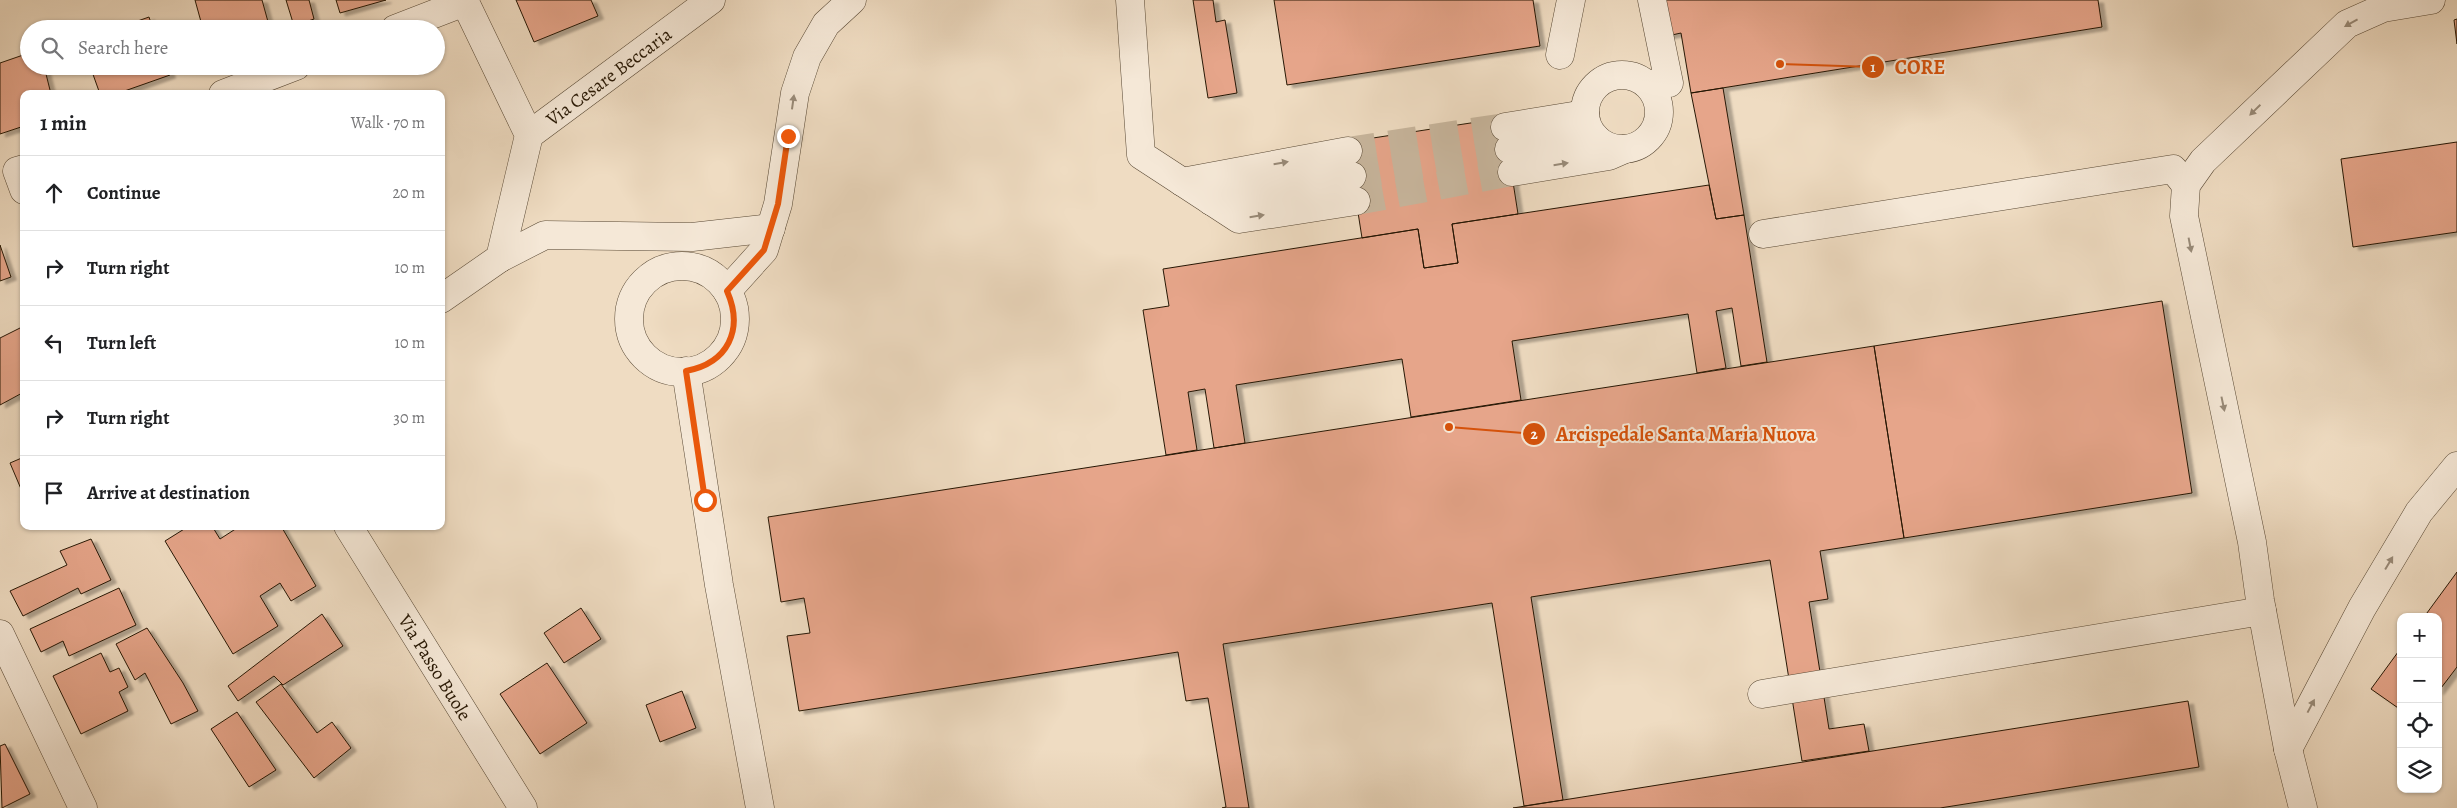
<!DOCTYPE html>
<html lang="en">
<head>
<meta charset="utf-8">
<style>
	:root { --surface:#fff; --page:#f6f6f6; --text:#202124; --muted:#757577; --line:#e0e0e0 }
	body { margin:0; font-family:Alegreya,serif; background:var(--page); color:var(--text) }
	.controls { position:absolute; right:15px; bottom:15px; display:grid; overflow:hidden; border-radius:10px; box-shadow:0 1px 4px #0004 }
	.controls button { width:45px; height:45px; display:grid; place-items:center; padding:0; border:0; border-bottom:1px solid var(--line); background:var(--surface); color:var(--text); font:25px sans-serif }
	.stop { position:absolute; width:15px; height:15px; margin:-11px; border:4px solid #ea580c; border-radius:50%; background:#fff }
	.stop.end { background:#ea580c; border-color:#fff; box-shadow:0 1px 5px #0008 }
	.list { margin:0; padding:0; list-style:none }
	h2 { display:flex; justify-content:space-between; align-items:center; height:65px; margin:0; padding:0 20px; font-size:21px }
	h2 small { font-size:16px; font-weight:400; color:var(--muted) }
	.list li { display:grid; grid-template-columns:32px 1fr auto; gap:15px; align-items:center; box-sizing:border-box; height:75px; padding:0 20px; border-top:1px solid var(--line) }
	.list b { display:block; font-size:19px; white-space:nowrap }
	.list em { font-size:16px; font-style:normal; color:var(--muted) }
	.icon { flex:none; width:28px; height:28px; fill:none; stroke:currentColor; stroke-width:2; stroke-linecap:round; stroke-linejoin:round }
	.map { position:relative; flex:none; width:2457px; height:808px; overflow:hidden }
	.search { position:absolute; background:var(--surface); box-shadow:0 1px 4px #0004; left:20px; top:20px; width:425px; height:55px; display:flex; align-items:center; gap:12px; box-sizing:border-box; padding:0 18px; border-radius:28px; color:var(--muted); font-size:19px }
	.panel { position:absolute; background:var(--surface); box-shadow:0 1px 4px #0004; left:20px; top:90px; width:425px; height:440px; border-radius:10px }
	.map>svg:first-child { display:block }
	.building { fill:#e6a58a; stroke:#261704; filter:url(#shadow) }
	.lines { fill:none; stroke-linecap:round; stroke-linejoin:round }
	.minor-tunnel { stroke:#c7b59c; stroke-width:28; stroke-dasharray:28 14; stroke-linecap:butt }
	.minor-casing { stroke:#584834; stroke-width:29 }
	.minor { stroke:#f5e8d7; stroke-width:28 }
	.oneway { fill:#988a78 }
	.route { stroke:#ea580c; stroke-width:6 }
	.labels { text-anchor:middle; stroke-width:4; stroke-linejoin:round; paint-order:stroke }
	.street-label { font-size:19px; fill:#261704; stroke:#f5e8d7 }
	.leader { fill:none; stroke:#d5520b; stroke-width:2 }
	.callout-dot { fill:#d5520b; stroke:#f5e8d7; stroke-width:2 }
	.mark-label { font-size:15px; text-anchor:middle; font-weight:bold; fill:#fff }
	.callout-label { font-size:20px; text-anchor:middle; font-weight:bold; fill:#d5520b; stroke:#f5e8d7; stroke-width:4; stroke-linejoin:round; paint-order:stroke }
</style>
</head>
<body>
<div class="map">
<svg width="2457" height="808" viewBox="0 0 2457 808">
	<defs>
		<filter id="shadow"><feDropShadow dx="5.5" dy="3" stdDeviation="1" flood-color="#0004"/></filter>
	</defs>
	<rect width="100%" height="100%" fill="#efdcc2"/>
	<filter id="stains"><feTurbulence type="fractalNoise" baseFrequency=".004" numOctaves="4"/><feColorMatrix values="0 0 0 0 .2 0 0 0 0 .09 0 0 0 0 .02 0 0 0 .5 -.17"/></filter>
	<radialGradient id="worn" r=".72"><stop offset=".6" stop-color="#630" stop-opacity="0"/><stop offset="1" stop-color="#630" stop-opacity=".3"/></radialGradient>
	<path class="building" d="M195,0H262L270,29H203Z
		M286,0H309L314,19L294,26Z
		M336,0H386L340,13Z
		M516,0H591L598,16L534,42Z
		M1193,0H1213L1216,22L1225,20L1237,93L1208,98Z
		M1274,0H1533L1540,46L1287,85Z
		M1642,0H2098L2102,27L1691,93L1681,33L1649,40Z
		M149,17L153,29H115Z
		M2457,19V44L2454,20Z
		M29,53V66H44L51,94H24V126L0,134V63Z
		M90,66H167L170,75L116,94H100Z
		M1723,88L1744,215L1716,219L1691,93Z
		M1503,118L1518,214L1452,224L1458,263L1424,268L1418,229L1362,238L1347,142Z
		M2457,142V232L2353,247L2341,159Z
		M1709,185L1716,219L1744,215L1767,362L1741,366L1732,308L1716,311L1726,368L1697,373L1688,314L1512,341L1521,400L1411,417L1402,359L1236,385L1245,443L1214,448L1205,389L1188,392L1197,450L1166,455L1143,310L1169,306L1163,269L1418,229L1424,268L1458,263L1452,224Z
		M0,245L11,277L0,281Z
		M2162,301L2192,493L1904,538L1874,346Z
		M24,326V392L0,405V338Z
		M1874,346L1904,538L1820,551L1828,599L1809,602L1829,729L1864,724L1869,751L1802,761L1770,560L1531,597L1563,800L1524,806L1492,603L1223,644L1249,808H1222L1226,807L1208,698L1186,701L1178,652L799,711L787,636L810,633L804,598L781,602L768,517Z
		M24,457V496L10,463Z
		M189,526H212L220,539L237,528L236,526H281L316,586L291,601L280,583L260,596L278,626L233,654L165,541Z
		M91,539L111,580L81,594L78,588L23,616L10,591L67,565L60,551Z
		M2457,572V667L2438,692V617H2424Z
		M119,588L136,625L69,656L63,641L41,652L30,629Z
		M581,608L601,639L564,663L544,633Z
		M322,614L343,646L283,685L274,676L238,701L228,686Z
		M147,628L183,683L198,711L171,724L145,673L135,680L116,644Z
		M2401,648V710L2371,689Z
		M101,653L110,672L119,668L128,687L119,692L128,711L81,734L53,676Z
		M547,663L587,723L540,754L500,694Z
		M281,684L317,733L332,722L351,748L314,778L256,702Z
		M682,691L696,728L660,742L646,705Z
		M2188,701L2199,767L1940,808H1513Z
		M237,712L276,770L249,787L211,729Z
		M5,744L30,794L2,808L0,746Z"/>
	<g class="lines">
		<path class="minor-tunnel" d="M1348,151L1505,127
			M1352,176L1509,149
			M1356,201L1512,172"/>
		<defs>
			<g id="minor">
				<path d="M1130,0L1141,155L1239,219L1356,201"/>
				<path d="M395,29L465,2"/>
				<path d="M1560,55L1571,0"/>
				<circle cx="1622" cy="112" r="37"/>
				<path d="M1647,84L1669,83L1652,0"/>
				<path d="M223,94L296,66"/>
				<path d="M1505,127L1585,114"/>
				<path id="s1" d="M529,135L711,0"/>
				<path d="M1509,149L1595,137"/>
				<path d="M24,169L17,171L24,190"/>
				<path d="M1512,172L1609,156L1625,149"/>
				<path d="M1182,182L1348,151"/>
				<path d="M1211,201L1352,176"/>
				<path d="M1763,234L2173,169L2186,185"/>
				<path d="M500,258L545,235L692,237L771,228"/>
				<circle cx="682" cy="319" r="53"/>
				<path d="M727,291L764,250L778,204L795,93L807,57L826,24L852,0"/>
				<path d="M441,299L500,258L529,135L464,0"/>
				<path d="M686,371L719,585L760,808"/>
				<path id="s2" d="M348,526L523,808"/>
				<path d="M0,634L83,808"/>
				<path d="M1762,694L2262,611"/>
				<path d="M2288,749L2362,608L2419,512L2457,466"/>
				<path d="M2303,808L2288,749L2260,600L2252,542L2184,216L2186,185L2203,161L2347,24L2383,8L2431,0"/>
			</g>
		</defs>
		<use href="#minor" class="minor-casing"/>
		<use href="#minor" class="minor"/>
	</g>
	<defs><path id="oneway-solid" d="M-6-.8H1V-3.2L6.5 0L1 3.2V.8H-6Z" transform="scale(1.25)"/></defs>
	<g class="oneway">
		<use href="#oneway-solid" transform="translate(2351 23) rotate(151)"/>
		<use href="#oneway-solid" transform="translate(793 102) rotate(-82)"/>
		<use href="#oneway-solid" transform="translate(2255 110) rotate(136)"/>
		<use href="#oneway-solid" transform="translate(1281 163) rotate(-10)"/>
		<use href="#oneway-solid" transform="translate(1561 164) rotate(-9)"/>
		<use href="#oneway-solid" transform="translate(1257 216) rotate(-9)"/>
		<use href="#oneway-solid" transform="translate(2190 245) rotate(79)"/>
		<use href="#oneway-solid" transform="translate(2223 404) rotate(78)"/>
		<use href="#oneway-solid" transform="translate(2389 563) rotate(-59)"/>
		<use href="#oneway-solid" transform="translate(2311 706) rotate(-62)"/>
	</g>
	<g class="lines">
		<path class="route" d="M705,500L686,371C728,363 744,330 727,291L764,250L778,204L788,136"/>
	</g>
	<g class="labels">
		<g class="street-label">
			<text dy="7" stroke="none"><textPath href="#s1" startOffset="99">Via Cesare Beccaria</textPath></text>
			<text dy="7" stroke="none"><textPath href="#s2" startOffset="166">Via Passo Buole</textPath></text>
		</g>
	</g>
	<path class="leader" d="M1780 64L1873 67M1449 427L1534 434"/>
	<g class="callout-dot">
		<circle cx="1780" cy="64" r="5"/>
		<circle cx="1449" cy="427" r="5"/>
		<circle cx="1873" cy="67" r="12"/>
		<circle cx="1534" cy="434" r="12"/>
	</g>
	<g class="mark-label">
		<text x="1873" y="72">1</text>
		<text x="1534" y="439">2</text>
	</g>
	<g class="callout-label">
		<text x="1920" y="74">CORE</text>
		<text x="1686" y="441">Arcispedale Santa Maria Nuova</text>
	</g>
	<rect width="100%" height="100%" filter="url(#stains)"/>
	<rect width="100%" height="100%" fill="url(#worn)"/>
</svg>
<div class="controls">
<button>+</button>
<button>−</button>
<button><svg class="icon" aria-label="locate" viewBox="0 0 24 24"><circle cx="12" cy="12" r="6"/><path d="M12 2v4M12 18v4M2 12h4M18 12h4"/></svg></button>
<button><svg class="icon" aria-label="layers" viewBox="0 0 24 24"><path d="M12 4l9 5-9 5-9-5zM3 14l9 5 9-5"/></svg></button>
</div>
<div class="stop" style="left:705px;top:500px"></div>
<div class="stop end" style="left:788px;top:136px"></div>
<div class="search"><svg class="icon" aria-label="search" viewBox="0 0 24 24"><circle cx="10" cy="10" r="6"/><path d="M15 15l6 6"/></svg>Search here</div>
<section class="panel">
<h2>1 min<small>Walk · 70 m</small></h2>
<ul class="list">
<li><svg class="icon" aria-label="ahead" viewBox="0 0 24 24"><path d="M12 20V5M6 11l6-6 6 6"/></svg><div><b>Continue</b></div><em>20 m</em></li>
<li><svg class="icon" aria-label="right" viewBox="0 0 24 24"><path d="M7 20v-9h11M14 6l5 5-5 5"/></svg><div><b>Turn right</b></div><em>10 m</em></li>
<li><svg class="icon" aria-label="left" viewBox="0 0 24 24"><path d="M17 20v-9H6M10 6l-5 5 5 5"/></svg><div><b>Turn left</b></div><em>10 m</em></li>
<li><svg class="icon" aria-label="right" viewBox="0 0 24 24"><path d="M7 20v-9h11M14 6l5 5-5 5"/></svg><div><b>Turn right</b></div><em>30 m</em></li>
<li><svg class="icon" aria-label="arrive" viewBox="0 0 24 24"><path d="M6 21V4h12l-3 4 3 4H6"/></svg><div><b>Arrive at destination</b></div></li>
</ul>
</section>
</div>
</body>
</html>
